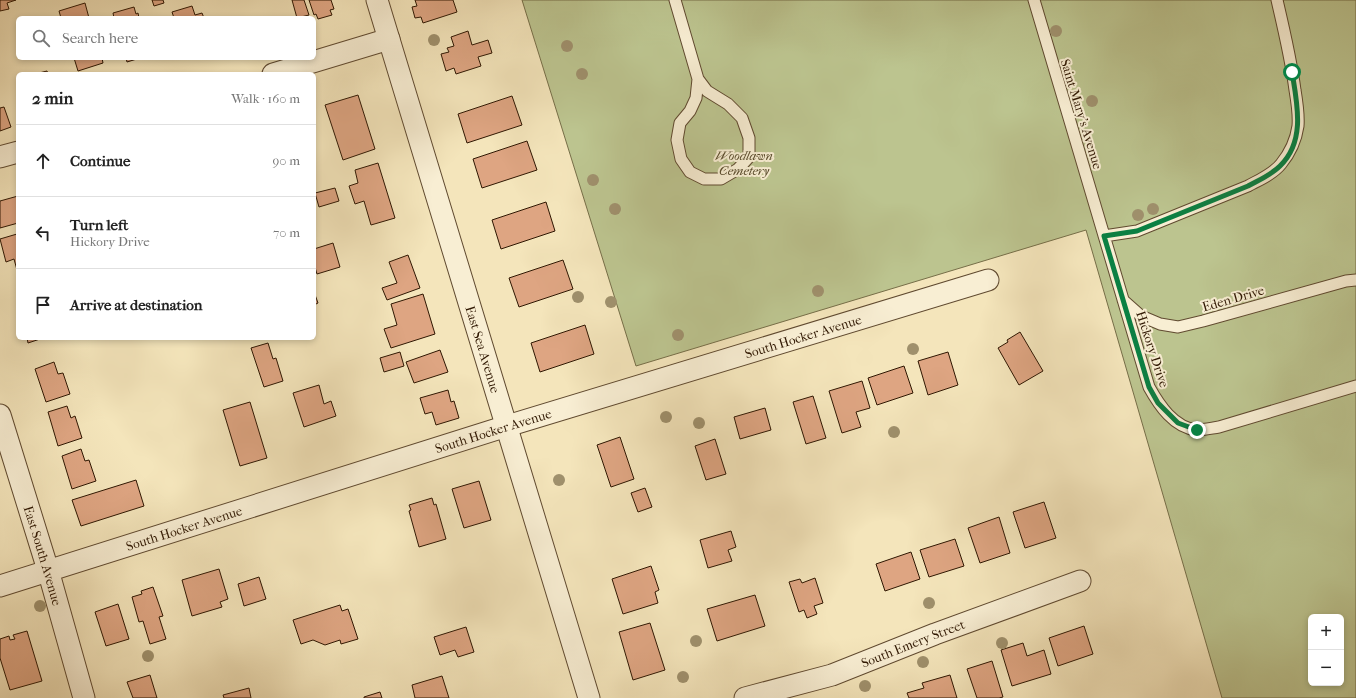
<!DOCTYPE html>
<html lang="en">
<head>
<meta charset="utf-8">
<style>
	:root { --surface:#fff; --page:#f6f6f6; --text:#222; --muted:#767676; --line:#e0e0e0 }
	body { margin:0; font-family:"IM FELL French Canon",serif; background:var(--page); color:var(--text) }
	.controls { position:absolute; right:12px; bottom:12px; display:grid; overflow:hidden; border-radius:6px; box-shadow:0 2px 6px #0003 }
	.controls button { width:36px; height:36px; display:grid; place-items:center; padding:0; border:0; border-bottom:1px solid var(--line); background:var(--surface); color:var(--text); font:20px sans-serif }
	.stop { position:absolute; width:12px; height:12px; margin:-9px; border:3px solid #0b8043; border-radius:50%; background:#fff }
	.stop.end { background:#0b8043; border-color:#fff; box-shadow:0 1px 4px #0008 }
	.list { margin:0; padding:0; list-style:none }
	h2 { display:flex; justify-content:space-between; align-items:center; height:52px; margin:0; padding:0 16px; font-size:17px }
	h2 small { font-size:13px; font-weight:400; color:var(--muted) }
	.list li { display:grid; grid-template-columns:26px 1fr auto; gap:12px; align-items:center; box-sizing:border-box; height:72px; padding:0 16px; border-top:1px solid var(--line) }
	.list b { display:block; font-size:15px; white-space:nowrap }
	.list p { margin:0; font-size:13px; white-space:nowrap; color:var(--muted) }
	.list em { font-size:13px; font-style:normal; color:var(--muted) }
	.icon { flex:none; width:22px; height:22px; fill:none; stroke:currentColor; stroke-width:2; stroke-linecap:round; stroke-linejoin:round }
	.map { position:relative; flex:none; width:1356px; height:698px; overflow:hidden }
	.search { position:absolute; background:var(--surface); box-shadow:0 2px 6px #0003; left:16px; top:16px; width:300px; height:44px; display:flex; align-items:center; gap:10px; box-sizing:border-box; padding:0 14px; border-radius:6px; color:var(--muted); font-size:15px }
	.panel { position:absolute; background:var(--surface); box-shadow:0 2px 6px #0003; left:16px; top:72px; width:300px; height:268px; border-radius:6px }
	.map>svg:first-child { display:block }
	.green { fill:#bcc48f; stroke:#766e48; fill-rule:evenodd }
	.building { fill:#dea582; stroke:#2f1702 }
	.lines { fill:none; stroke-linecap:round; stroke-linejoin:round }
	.service-casing { stroke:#604a30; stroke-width:13 }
	.minor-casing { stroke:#604a30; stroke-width:23 }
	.service { stroke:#f8eed3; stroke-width:11 }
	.minor { stroke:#f8eed3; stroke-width:21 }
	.tree { fill:#9f906c }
	.route { stroke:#0b8043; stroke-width:5 }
	.labels { text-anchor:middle; stroke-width:4; stroke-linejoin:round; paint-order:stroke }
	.street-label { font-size:13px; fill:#2f1702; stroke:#f8eed3 }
	.park-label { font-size:13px; font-style:italic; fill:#594b2c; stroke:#f8eed3 }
</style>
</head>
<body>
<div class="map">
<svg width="1356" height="698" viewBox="0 0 1356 698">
	<rect width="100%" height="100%" fill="#f4e5bb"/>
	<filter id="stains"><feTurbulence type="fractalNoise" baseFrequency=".005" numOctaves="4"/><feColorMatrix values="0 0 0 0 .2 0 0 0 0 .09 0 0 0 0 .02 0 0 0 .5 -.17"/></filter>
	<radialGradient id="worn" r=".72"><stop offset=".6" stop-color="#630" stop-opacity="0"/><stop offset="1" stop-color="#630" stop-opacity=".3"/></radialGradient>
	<path class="green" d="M522,0H1356V698H1222L1086,230L636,366ZM1311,617H1341V683H1311Z"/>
	<path class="building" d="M0,0H16L7,3L9,9L0,11Z
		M152,0H163L164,3L154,6Z
		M292,0H304L309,15L297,18Z
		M309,0H331L334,9L330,10L332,15L318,19L316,14L314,15Z
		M415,0H453L457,12L423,23L421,17L415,18L412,7L417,6Z
		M85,3L89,18H61L59,11Z
		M192,6L195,15L202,13L204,18H174L172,12Z
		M134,7L136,14L138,13L139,18H114L113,13Z
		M468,31L472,45L488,40L492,53L478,57L481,66L456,74L454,68L446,71L441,54L449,52L447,48L454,46L451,37Z
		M74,58H102L103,63L78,71Z
		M126,58H140L127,62Z
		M47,71L48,74H35Z
		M358,95L375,149L343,160L325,105Z
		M512,96L522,125L467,143L458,114Z
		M4,107L11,127L0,131V108Z
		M527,141L537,170L482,188L473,159Z
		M378,163L395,218L371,225L364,201L355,204L349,186L358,183L355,170Z
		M335,188L339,201L319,207L315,193Z
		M18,196V223L0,228V201Z
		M546,202L555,231L501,249L492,220Z
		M17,234L18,270H17L14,259L6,262L0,239Z
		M333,243L340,267L317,274L314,264V249Z
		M408,255L420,288L387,300L382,288L397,283L389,262Z
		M563,260L573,289L519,307L509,278Z
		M314,292L318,303L314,305Z
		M423,294L435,334L391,348L384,329L397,325L391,304Z
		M585,325L594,354L540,372L531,343Z
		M1020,332L1043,371L1019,385L998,348L1008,342L1007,340Z
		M27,338H43L28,343Z
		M268,343L273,359L276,358L283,381L264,387L251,348Z
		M440,350L448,372L414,383L406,362Z
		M400,352L404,366L384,372L380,358Z
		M948,352L958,385L928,395L918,361Z
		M54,362L58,374L63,373L70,394L46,402L35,369Z
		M904,366L913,393L877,405L868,378Z
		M862,381L870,408L856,412L861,427L842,433L829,391Z
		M319,385L324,404L331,401L336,416L304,427L293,393Z
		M448,390L451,402L454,401L459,418L436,425L432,412L425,414L420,398Z
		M813,396L826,438L806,444L793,402Z
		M250,402L267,458L240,466L223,410Z
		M67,406L71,418L75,416L82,438L58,446L48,412Z
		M765,408L771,430L740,439L734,417Z
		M620,437L634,479L611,487L597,445Z
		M715,439L726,474L706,480L695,446Z
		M81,449L85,461L89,460L96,481L72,489L62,456Z
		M136,480L144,506L81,526L72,500Z
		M479,481L491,520L464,528L452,489Z
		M645,488L652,507L638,512L631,493Z
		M432,498L434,505L436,504L446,539L419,547L409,511L411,510L409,505Z
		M1044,502L1056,538L1025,548L1013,512Z
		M999,517L1010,553L980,563L968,528Z
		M731,531L736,547L728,550L732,561L708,568L700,540Z
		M955,539L964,566L929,577L920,550Z
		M911,552L920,579L885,591L876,564Z
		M651,566L659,590L655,592L658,603L623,614L612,579Z
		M219,569L228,599L220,602L222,607L192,616L182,580Z
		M259,577L266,599L244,606L238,584Z
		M815,578L823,603L814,606L817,614L807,618L804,610L799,612L789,582L800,579L802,583Z
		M153,587L163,616L159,617L166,639L150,644L143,621L139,622L132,597L142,594L141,591Z
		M755,595L765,626L717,641L707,609Z
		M118,604L129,639L106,646L95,612Z
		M340,605L342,611L348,609L358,639L341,644L340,640L325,645L313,640L301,644L293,620Z
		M650,623L665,670L633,680L619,632Z
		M1084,626L1093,654L1058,666L1049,638Z
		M466,627L474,652L458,657L455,650L440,655L434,637Z
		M27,631L42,681L10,690L0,658V639L9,636L10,640L15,639L13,635Z
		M1023,643L1027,656L1044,650L1051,674L1012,686L1001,650Z
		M992,661L1003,697L999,698H977L967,669Z
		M150,675L157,698H133L127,682Z
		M950,675L957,698H909L907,693L924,688L922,683Z
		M442,676L449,698H415L412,685Z
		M249,688L251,698H224L223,695Z
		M380,692L382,698H364V697Z"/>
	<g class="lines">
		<defs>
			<path id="service" d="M675,0L698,79L707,91L728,104L742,118L749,138V157L738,169L721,179H704L690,172L681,159L677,140L680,123L690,111L696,98L698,79
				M1034,0L1149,387C1159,405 1174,428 1197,430C1204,430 1212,428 1219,427L1356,386
				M1104,236L1137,231L1248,186C1259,180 1273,174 1281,164C1290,153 1296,140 1298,126C1299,114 1297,102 1295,90C1291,59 1284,30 1277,0
				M1123,300L1141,316L1160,324L1178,327L1203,321L1346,281L1356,280"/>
			<g id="minor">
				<path id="s1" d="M377,0L589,698"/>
				<path d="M273,74L389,39"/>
				<path d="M0,157L18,152"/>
				<path id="s2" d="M0,415L48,570L84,698"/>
				<path id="s3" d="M0,586L507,426L988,280"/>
				<path id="s4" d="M745,698L832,675L935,634L1080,581"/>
			</g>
		</defs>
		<use href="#service" class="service-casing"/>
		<use href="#minor" class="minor-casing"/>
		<use href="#service" class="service"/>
		<use href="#minor" class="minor"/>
	</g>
	<g class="tree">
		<circle cx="1056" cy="31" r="6"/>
		<circle cx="434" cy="40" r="6"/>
		<circle cx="567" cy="46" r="6"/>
		<circle cx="582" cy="74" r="6"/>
		<circle cx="1092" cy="101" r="6"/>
		<circle cx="593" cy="180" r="6"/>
		<circle cx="615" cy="209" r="6"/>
		<circle cx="1153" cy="209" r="6"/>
		<circle cx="1138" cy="215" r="6"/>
		<circle cx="818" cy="291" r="6"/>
		<circle cx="578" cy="297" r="6"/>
		<circle cx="611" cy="302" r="6"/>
		<circle cx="678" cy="335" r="6"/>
		<circle cx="913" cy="349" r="6"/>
		<circle cx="666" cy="417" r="6"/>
		<circle cx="699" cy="423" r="6"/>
		<circle cx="894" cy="432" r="6"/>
		<circle cx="559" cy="480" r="6"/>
		<circle cx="929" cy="603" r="6"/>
		<circle cx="40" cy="606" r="6"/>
		<circle cx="696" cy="641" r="6"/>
		<circle cx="1002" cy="643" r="6"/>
		<circle cx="148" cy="656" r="6"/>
		<circle cx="923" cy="662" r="6"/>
		<circle cx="683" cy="677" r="6"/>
		<circle cx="865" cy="686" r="6"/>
	</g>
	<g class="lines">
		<path class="route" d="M1197,430L1178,423L1158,403L1149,387L1104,236L1137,231L1248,186C1259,180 1271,175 1280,166C1306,141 1297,103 1292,72"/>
	</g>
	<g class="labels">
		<g class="street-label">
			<text transform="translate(1082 114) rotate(73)" y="5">Saint Mary's Avenue</text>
			<text transform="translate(1233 298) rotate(-16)" y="5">Eden Drive</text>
			<text dy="5" stroke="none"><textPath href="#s3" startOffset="841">South Hocker Avenue</textPath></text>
			<text dy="5" stroke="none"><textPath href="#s1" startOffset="365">East Sea Avenue</textPath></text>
			<text transform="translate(1153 349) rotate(72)" y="5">Hickory Drive</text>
			<text dy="5" stroke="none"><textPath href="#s3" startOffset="517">South Hocker Avenue</textPath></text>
			<text dy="5" stroke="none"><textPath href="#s3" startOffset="193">South Hocker Avenue</textPath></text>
			<text dy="5" stroke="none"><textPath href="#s2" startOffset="147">East South Avenue</textPath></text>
			<text dy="5" stroke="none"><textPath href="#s4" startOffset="177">South Emery Street</textPath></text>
		</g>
		<g class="park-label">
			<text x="744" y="160">Woodlawn<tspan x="744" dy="15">Cemetery</tspan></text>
		</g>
	</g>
	<rect width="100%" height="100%" filter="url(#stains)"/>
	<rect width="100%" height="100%" fill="url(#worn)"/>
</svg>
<div class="controls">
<button>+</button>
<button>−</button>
</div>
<div class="stop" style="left:1292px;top:72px"></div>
<div class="stop end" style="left:1197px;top:430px"></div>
<div class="search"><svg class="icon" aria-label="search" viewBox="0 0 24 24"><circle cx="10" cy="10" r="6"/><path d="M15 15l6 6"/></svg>Search here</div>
<section class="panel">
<h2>2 min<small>Walk · 160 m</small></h2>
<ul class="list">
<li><svg class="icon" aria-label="ahead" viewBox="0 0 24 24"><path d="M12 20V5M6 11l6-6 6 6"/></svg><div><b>Continue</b></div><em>90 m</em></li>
<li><svg class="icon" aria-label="left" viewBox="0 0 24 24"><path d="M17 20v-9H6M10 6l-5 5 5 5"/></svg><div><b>Turn left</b><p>Hickory Drive</p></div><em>70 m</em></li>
<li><svg class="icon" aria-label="arrive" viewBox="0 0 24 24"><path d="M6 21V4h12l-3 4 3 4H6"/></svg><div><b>Arrive at destination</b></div></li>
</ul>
</section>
</div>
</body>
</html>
